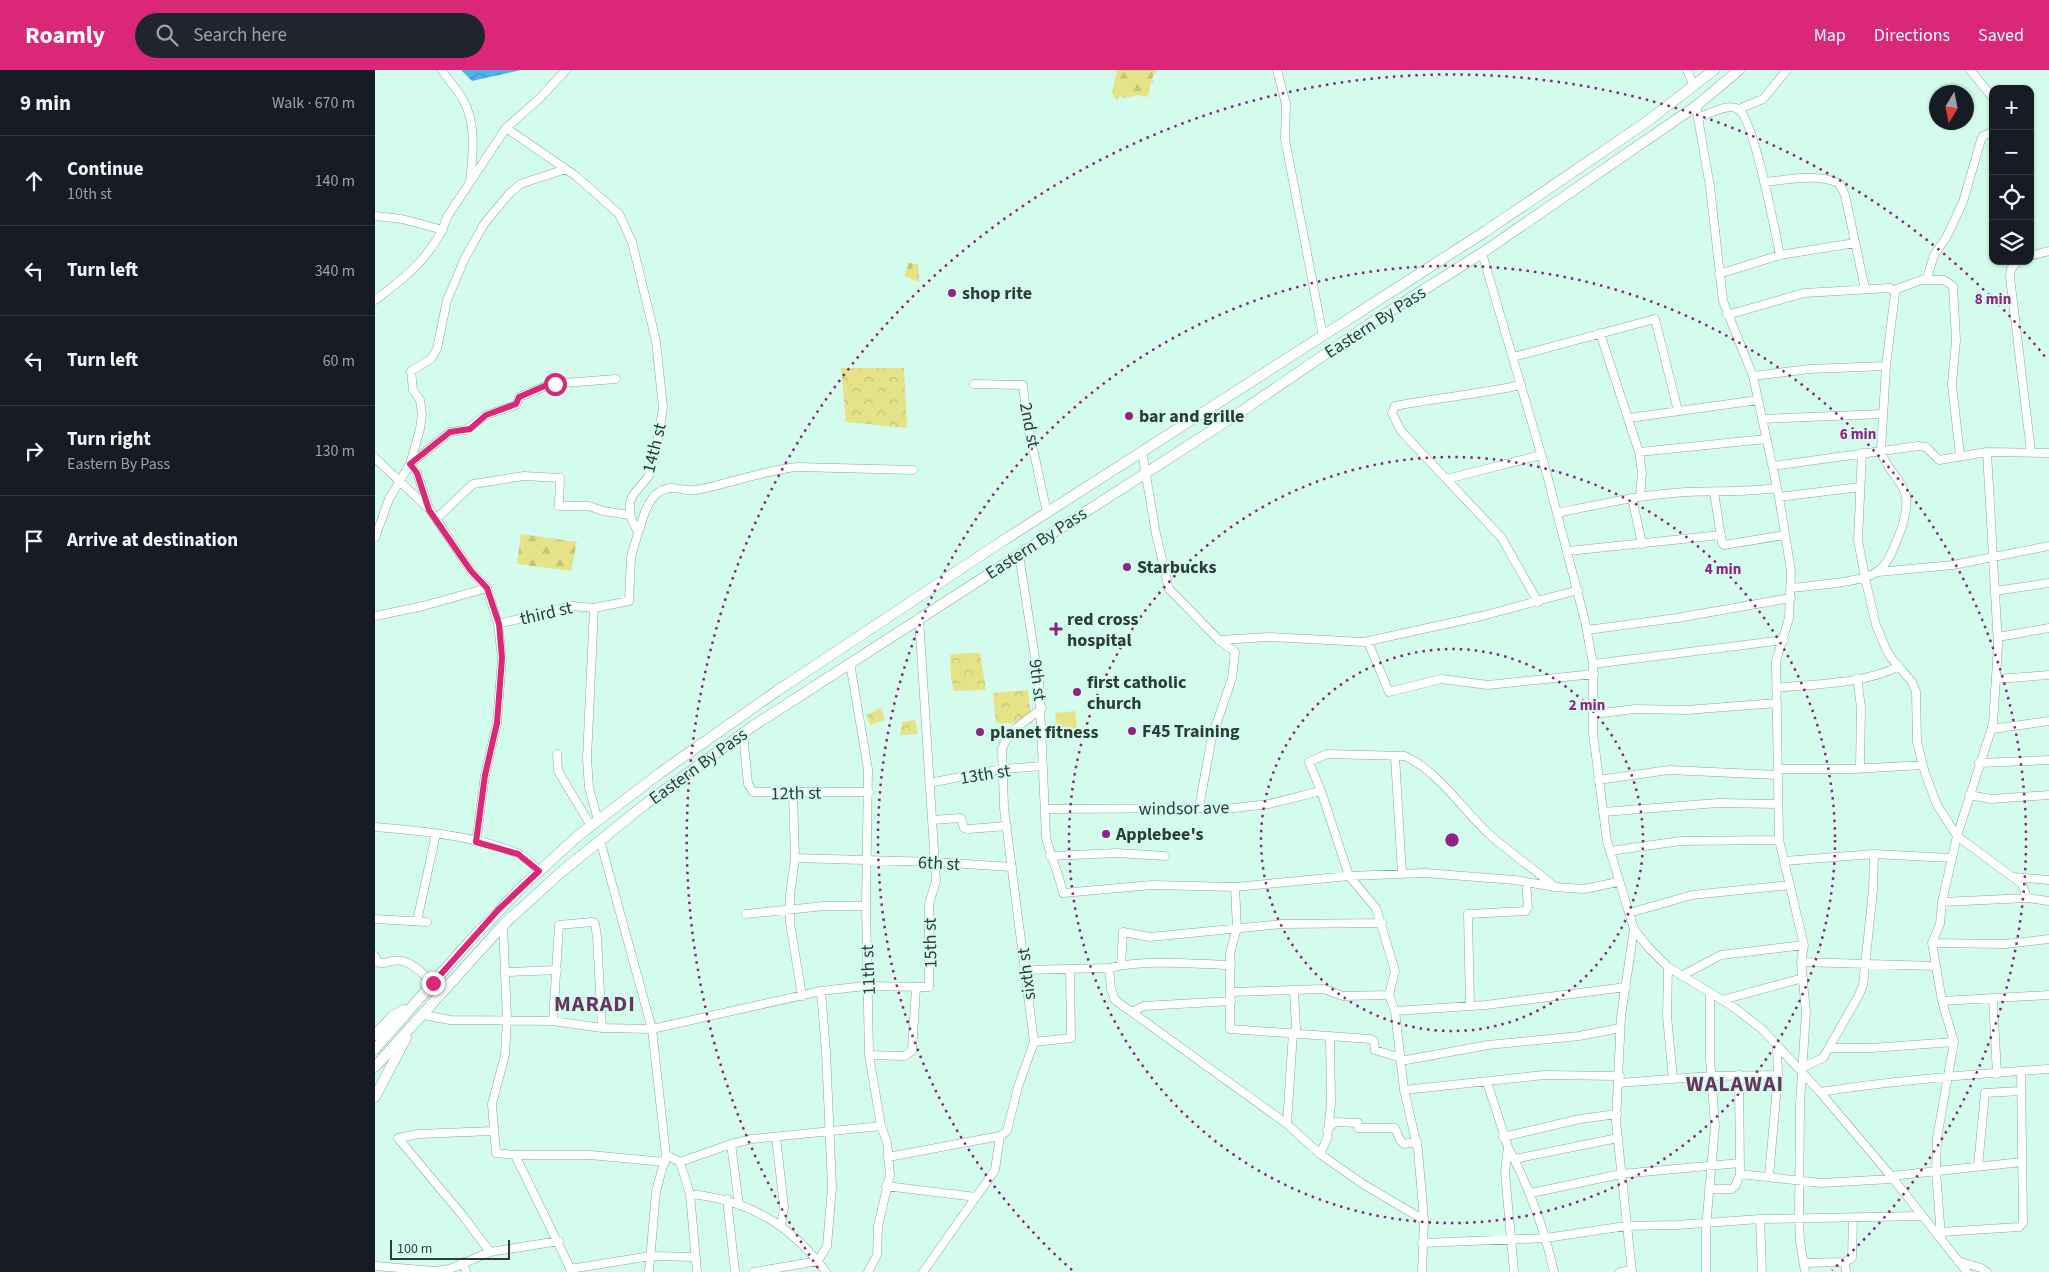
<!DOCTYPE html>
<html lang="en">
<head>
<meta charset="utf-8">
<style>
	:root { --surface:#171b24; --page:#20242c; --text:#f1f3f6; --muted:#9ea1a6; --line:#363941; --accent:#db2777 }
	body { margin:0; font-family:"Source Sans 3",sans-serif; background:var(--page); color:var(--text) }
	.controls { position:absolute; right:15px; top:15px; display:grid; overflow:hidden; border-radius:10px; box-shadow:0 1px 4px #0004 }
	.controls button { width:45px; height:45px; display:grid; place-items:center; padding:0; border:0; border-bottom:1px solid var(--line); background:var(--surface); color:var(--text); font:25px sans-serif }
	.compass { position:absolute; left:1554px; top:15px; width:45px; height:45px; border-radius:50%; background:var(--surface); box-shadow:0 1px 4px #0004; rotate:190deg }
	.scale { position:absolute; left:15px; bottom:12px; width:120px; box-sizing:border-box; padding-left:5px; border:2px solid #2c3c36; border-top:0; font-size:14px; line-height:18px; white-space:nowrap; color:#2c3c36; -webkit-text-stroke:4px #d4fced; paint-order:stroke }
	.stop { position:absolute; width:15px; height:15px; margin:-11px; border:4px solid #db2777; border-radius:50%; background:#fff }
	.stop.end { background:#db2777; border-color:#fff; box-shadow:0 1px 5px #0008 }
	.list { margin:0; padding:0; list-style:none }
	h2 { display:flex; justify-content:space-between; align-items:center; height:65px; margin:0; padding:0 20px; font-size:21px }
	h2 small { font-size:16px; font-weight:400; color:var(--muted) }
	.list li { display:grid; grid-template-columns:32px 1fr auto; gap:15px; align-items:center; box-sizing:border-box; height:90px; padding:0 20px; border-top:1px solid var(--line) }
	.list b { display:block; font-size:19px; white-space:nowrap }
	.list p { margin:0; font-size:16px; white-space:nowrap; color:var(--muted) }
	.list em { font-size:16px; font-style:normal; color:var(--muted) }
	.icon { flex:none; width:28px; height:28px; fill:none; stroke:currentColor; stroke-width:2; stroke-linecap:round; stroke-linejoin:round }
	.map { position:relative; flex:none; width:1674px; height:1202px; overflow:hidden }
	header { display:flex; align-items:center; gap:30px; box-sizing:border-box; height:70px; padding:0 25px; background:var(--accent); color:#fff }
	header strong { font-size:24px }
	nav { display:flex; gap:28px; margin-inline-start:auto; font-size:18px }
	.search { width:350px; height:45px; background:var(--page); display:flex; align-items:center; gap:12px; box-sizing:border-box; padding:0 18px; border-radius:28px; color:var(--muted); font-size:19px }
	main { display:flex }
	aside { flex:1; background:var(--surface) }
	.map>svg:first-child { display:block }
	.forest { fill:url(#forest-firs) }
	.cemetery { fill:url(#cemetery-stones) }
	.park { fill:url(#park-crowns) }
	.garden { fill:#e5e288 }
	.water { fill:url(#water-waves) }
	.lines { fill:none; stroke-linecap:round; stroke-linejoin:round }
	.minor-casing { stroke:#84aa9c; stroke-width:9 }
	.major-casing { stroke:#84aa9c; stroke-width:11 }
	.minor { stroke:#fff; stroke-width:8 }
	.major { stroke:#fff; stroke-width:10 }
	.route { stroke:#db2777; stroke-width:6 }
	.ring { fill:none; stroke:#8f2285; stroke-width:2.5; stroke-dasharray:2.5 5 }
	.poi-dot { fill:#8f2285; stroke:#d4fced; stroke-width:2 }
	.labels { text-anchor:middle; stroke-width:4; stroke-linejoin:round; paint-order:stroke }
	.poi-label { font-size:18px; font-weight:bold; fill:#2c3c36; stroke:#d4fced; text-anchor:start }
	.street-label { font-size:18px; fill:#2c3c36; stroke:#d4fced }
	.district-label { font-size:22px; font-weight:bold; letter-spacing:1px; fill:#693463; stroke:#d4fced }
	.centre { fill:#8f2285; stroke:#d4fced; stroke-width:2.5 }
	.ring-label { font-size:15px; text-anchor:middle; font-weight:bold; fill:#8f2285; stroke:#d4fced; stroke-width:4; stroke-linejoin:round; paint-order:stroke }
</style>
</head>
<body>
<header>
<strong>Roamly</strong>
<div class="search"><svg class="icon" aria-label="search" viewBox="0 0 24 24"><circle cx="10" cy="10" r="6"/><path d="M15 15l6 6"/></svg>Search here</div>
<nav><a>Map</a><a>Directions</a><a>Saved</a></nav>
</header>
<main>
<aside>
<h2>9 min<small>Walk · 670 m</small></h2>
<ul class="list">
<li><svg class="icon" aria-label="ahead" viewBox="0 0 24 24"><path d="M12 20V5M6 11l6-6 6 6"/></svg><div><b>Continue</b><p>10th st</p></div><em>140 m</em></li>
<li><svg class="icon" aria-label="left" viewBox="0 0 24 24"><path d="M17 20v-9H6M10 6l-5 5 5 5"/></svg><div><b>Turn left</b></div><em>340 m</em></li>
<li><svg class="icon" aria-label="left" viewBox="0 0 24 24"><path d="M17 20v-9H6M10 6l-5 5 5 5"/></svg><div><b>Turn left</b></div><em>60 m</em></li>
<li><svg class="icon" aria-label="right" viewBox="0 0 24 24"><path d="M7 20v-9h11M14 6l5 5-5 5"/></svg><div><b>Turn right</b><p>Eastern By Pass</p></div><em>130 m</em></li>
<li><svg class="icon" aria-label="arrive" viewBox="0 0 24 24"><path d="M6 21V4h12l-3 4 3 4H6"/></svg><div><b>Arrive at destination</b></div></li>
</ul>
</aside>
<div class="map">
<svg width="1674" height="1202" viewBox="0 0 1674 1202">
	<defs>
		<pattern id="forest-firs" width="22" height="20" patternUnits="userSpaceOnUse" patternTransform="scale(1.25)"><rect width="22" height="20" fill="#e5e288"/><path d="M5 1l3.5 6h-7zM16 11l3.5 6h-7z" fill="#c5c376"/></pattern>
		<pattern id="cemetery-stones" width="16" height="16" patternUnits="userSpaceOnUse" patternTransform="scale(1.25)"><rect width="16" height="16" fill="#e5e288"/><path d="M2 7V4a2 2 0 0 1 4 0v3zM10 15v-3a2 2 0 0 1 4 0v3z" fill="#c5c376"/></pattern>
		<pattern id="park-crowns" width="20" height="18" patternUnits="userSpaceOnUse" patternTransform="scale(1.25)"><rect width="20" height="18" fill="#e5e288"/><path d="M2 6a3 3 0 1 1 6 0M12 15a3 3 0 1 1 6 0" fill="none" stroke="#c5c376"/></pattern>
		<pattern id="water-waves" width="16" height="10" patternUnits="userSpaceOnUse" patternTransform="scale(1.25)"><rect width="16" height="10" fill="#50b2e8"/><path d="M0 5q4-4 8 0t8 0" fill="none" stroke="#4392bd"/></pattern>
	</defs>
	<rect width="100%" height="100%" fill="#d4fced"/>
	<path class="forest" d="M742,0H781V4L779,3L777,9L780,14L776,12L773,27L763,25L749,28L745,26L742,31L737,23Z
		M146,464L202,472L196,501L142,494Z"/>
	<path class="cemetery" d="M534,193L543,194L544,212L529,206Z"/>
	<path class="park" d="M466,298H529L532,358L471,352Z
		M592,583H605L611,620L579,621L576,607L575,585Z
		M653,620L657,654L621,653L618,623Z
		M506,638L510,650L495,655L491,645Z
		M540,650L543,664L525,665L527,652Z"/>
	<path class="garden" d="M700,641L703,663L683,665L680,643Z"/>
	<path class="water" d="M86,0H146L97,11Z"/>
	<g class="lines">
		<defs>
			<path id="minor" d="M67,0C73,10 81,18 87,28C102,52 98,85 95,112
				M902,0L911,34L910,69L948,266
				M1312,0L1319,16
				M1595,0L1618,28
				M1321,36L1335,117L1348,231L1378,306L1404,427L1416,501L1414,548L1401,591L1404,770L1429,875L1426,892L1431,942L1425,1034L1424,1148L1425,1171L1430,1202
				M1364,39L1388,29L1412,0
				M1323,48C1333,44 1353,33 1363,39C1379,48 1400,162 1405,185
				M131,58L201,106L244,144L257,172L281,271L288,338L279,391L273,407L258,425L255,432V445L263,463L256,487L254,531L219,538L212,688L214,718L223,750
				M1389,112C1414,110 1440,103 1464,113L1470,125L1490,219
				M0,146L27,149L68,160
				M1107,183L1171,401L1210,551L1218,594V663L1232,771L1259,859L1273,877L1293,897L1357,936L1387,959L1445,1022L1516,1106L1592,1202
				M1655,186L1674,181
				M1643,191L1636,199L1635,207L1656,382
				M1344,204L1405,185L1480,173
				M1549,210H1569L1578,216L1581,270L1577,314L1585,386
				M1519,220L1552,208L1559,185L1571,168L1588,132L1606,70L1608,66L1618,62
				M0,230C29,209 61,183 72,147L131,58L165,28L191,0
				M1352,245L1429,223L1515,218L1520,223L1511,296L1506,380C1509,397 1525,407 1530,423C1534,436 1529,452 1524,465C1519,477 1514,493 1503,501C1489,513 1436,515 1416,518
				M1225,263L1264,382L1267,403L1265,427
				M1138,287L1280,249L1303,341
				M1378,306L1434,299L1511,296
				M599,314L648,315L652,351L672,443
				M1146,315C1105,324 1062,328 1020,336L1017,343L1026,361L1126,467L1163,532
				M1254,348L1383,330
				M1387,349L1508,344
				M767,382L781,464L794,519L844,570L860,582L857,608L837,667L824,737
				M1264,382L1391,369
				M1487,383L1483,470L1490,508L1501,555L1511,579L1517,589L1537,612L1541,622L1542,672L1550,703L1562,735L1582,766L1647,814L1652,828
				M0,388L55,440L96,501L112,518L123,554L127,588L122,653L110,705L101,772
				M35,394L75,362L91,360L111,345L141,335L144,327L176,314L241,309
				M35,394L42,403L54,438
				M1398,396L1543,376L1551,377L1564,390L1612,382L1674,383
				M1072,409L1166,385
				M1339,422L1347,473L1349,475L1410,465
				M1404,427L1485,417
				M1257,428L1267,474
				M1182,443C1221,435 1260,426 1299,423C1333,420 1368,423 1402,418
				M61,449L98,414L149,406L185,408L184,436H214L228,441L255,445
				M263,463C268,449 271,431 284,422C296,413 308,422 321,420C355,414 388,400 423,397L538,400
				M0,468L14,429L35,394L45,359L47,344L45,330L38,320L36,301L56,289L62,279L72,230L90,188L109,154L134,124L145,114L191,99
				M1193,481L1346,465
				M644,485L664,613L671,767C675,786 684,803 688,823L777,815L860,817L974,806L1050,803L1140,810L1180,817L1209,819L1243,812
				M1503,502L1578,495L1674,476
				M1620,521L1674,513
				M0,546L48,536L112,518
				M123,554L197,536L219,538
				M1212,560L1302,548L1416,528
				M1623,567L1674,558
				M844,570L894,567L989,572L1107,546L1203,520
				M993,572L1014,622L1066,609L1113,615L1219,604
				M475,593L493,699L491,836L494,985L506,1056L512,1072L515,1105L503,1156L502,1185L493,1202
				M1218,594L1409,570
				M1482,608L1486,637L1485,699
				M1622,609L1674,605
				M1401,618C1438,614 1491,614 1524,596
				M1219,644L1260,639L1311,640L1402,633
				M1617,659L1674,651
				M368,663L373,714L378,722H494
				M182,684L183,701L216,756
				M1020,686L1027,804
				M1604,693L1674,690
				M1403,699H1477L1548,695
				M1223,710L1294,700L1403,705
				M554,713L627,699L667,696
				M418,723L420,788L415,825V853L427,926
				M1594,725L1616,729L1674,725
				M670,739L859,738L894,734L946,721
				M1228,742L1343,733L1403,734
				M557,750L586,748L589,758L593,759L632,756
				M0,757C39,760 109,767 143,784C152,788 158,795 164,801
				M225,770L277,959L291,1085L281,1121L274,1202
				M1235,781L1305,771L1404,770
				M675,786L742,783L790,786
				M420,788L559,792L637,797
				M1409,791L1499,784L1576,788
				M1639,807L1674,810
				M860,817L862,858L855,883V959L995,969L999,971L1000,980L1026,988
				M1567,832L1652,828L1674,831
				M1254,843L1317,825L1415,815
				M371,844L450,836H491
				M0,849L52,852
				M42,851L61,764
				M128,855L132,949L130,985L117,1034L121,1083L140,1085L197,1202
				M1557,873L1630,874L1674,869
				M0,886L2,892C8,895 11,892 17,891C35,888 46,902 58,913
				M1426,892L1561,896
				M746,895L748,862L775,867L907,854L1007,853
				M1293,897L1292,946L1298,1009
				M734,898L736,919L740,930L912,1054L945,1084L988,1114L1049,1150
				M649,900L734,898C773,889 816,894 856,895
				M130,902L182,900
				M1306,906L1346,885L1429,875
				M855,922L949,919L968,926L1014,925
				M1618,929L1622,1004
				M1347,930L1428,908
				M1567,931L1674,925
				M1095,936L1093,844L1151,841L1153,837L1151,812
				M1020,941L1111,935L1251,917
				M757,942L769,936L856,931
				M49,945L75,950L178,951L227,958L277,959L446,921L490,916L554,917V834L561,811L544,548
				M178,951L184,855L217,852L220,853L222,867L227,958
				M659,972L696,968L695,899
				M1454,978H1496L1579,972
				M494,985L529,986L537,981L541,918
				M1026,991L1113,975L1204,966L1245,958
				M1428,997L1448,988L1484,925L1488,915L1498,820L1499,784
				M1112,1012L1133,1077L1130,1102L1139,1202
				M1244,1013L1336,1006L1403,1005
				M1029,1020L1169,1005L1245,1006
				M1445,1022C1521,1010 1597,1004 1674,999
				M912,1054L918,962L921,959L919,920
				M952,1060L960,1052L983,1053V1058H1020L1025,1070L1029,1074L1042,1072
				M401,1067L409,1137L406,1155
				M1128,1067L1205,1049L1242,1044
				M356,1074L364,1135
				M1133,1077C1154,1117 1169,1157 1179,1202
				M945,1084L952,1069L956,1034L955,966
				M140,1085H215L290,1092
				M291,1085L305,1092L315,1124C374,1130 416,1155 451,1202
				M513,1087L625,1066L632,1061L643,1017L659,972L629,738L627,679C633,661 652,650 667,638
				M1139,1089L1243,1068
				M305,1092L356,1074L377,1069L506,1056
				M1603,1096L1610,1023L1646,1021
				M1365,1104L1446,1113L1517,1109
				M1394,1106L1403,1005L1402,978
				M1516,1106L1647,1092
				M511,1116L601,1127
				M1334,1119H1357L1361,1115L1365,1104L1364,1005
				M1156,1123L1246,1104L1365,1093
				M315,1124L322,1202
				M352,1129L360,1202
				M1385,1149L1387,1202
				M1565,1162L1644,1157L1648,1153L1646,1001
				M1566,1167L1561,1100L1562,1068L1579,972L1567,931L1557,873L1565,854L1567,832L1582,766L1618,654L1623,575L1612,382
				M1047,1173L1171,1168L1251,1156L1302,1155L1385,1149L1546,1146
				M115,1182L88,1146L23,1068L44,1064L118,1061
				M1583,1191L1606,1198L1612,1202
				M88,1192L91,1202
				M1470,1192L1477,1188L1478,1148
				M1429,1193L1470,1192L1471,1202
				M0,1196L59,1201L75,1199L115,1182L184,1171
				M195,1199L276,1186L320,1187
				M379,1202L443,1191L452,1176L457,1117L451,982L446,921
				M548,1202L620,1100L625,1066
				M1047,1202L1049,1150L1043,1080L1029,1020L1020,941L1014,925L1020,901L1001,838L974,806L946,721L934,692L952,684L1030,686C1064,702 1087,739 1114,764C1134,782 1159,799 1180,817
				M1245,1202L1256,1200
				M1257,1202L1241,1052L1246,946L1259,859
				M1331,1202V1157L1340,1056L1335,989V923"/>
			<path id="major" d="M0,965L18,946L29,940
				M0,979L94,872L148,816L204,765L285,703L402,621L626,472L1111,161L1270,53L1339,0
				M0,997L128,855L185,803L269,735L378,656L861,345L993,255L1107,183L1321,36L1364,0
				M0,1027L31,968"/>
		</defs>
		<use href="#minor" class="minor-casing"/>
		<use href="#major" class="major-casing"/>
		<use href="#minor" class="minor"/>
		<use href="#major" class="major"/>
	</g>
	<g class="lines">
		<path class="route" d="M58,913L123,840L164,801L143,784L101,772L110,705L122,653L127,588L124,554L112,518L96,501L54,440L42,403L35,394L75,362L95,359L111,345L141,334L144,327L172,315L180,314"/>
	</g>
	<g class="ring">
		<circle cx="1077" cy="770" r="191"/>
		<circle cx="1077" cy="770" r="383"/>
		<path d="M697 1200A574 574 0 1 1 1457 1200"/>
		<path d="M443 1198A765 765 0 0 1 1672 289"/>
	</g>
	<g class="poi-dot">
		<circle cx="577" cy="223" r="5"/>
		<circle cx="754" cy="346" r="5"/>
		<circle cx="752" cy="497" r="5"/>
		<path d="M678.5 551.5h5v5h5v5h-5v5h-5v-5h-5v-5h5z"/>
		<circle cx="702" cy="622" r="5"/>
		<circle cx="757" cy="661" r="5"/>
		<circle cx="605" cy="662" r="5"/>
		<circle cx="731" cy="764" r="5"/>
	</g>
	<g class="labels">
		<g class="poi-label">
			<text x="587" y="229">shop rite</text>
			<text x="764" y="352">bar and grille</text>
			<text x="762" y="503">Starbucks</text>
			<text x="692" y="555">red cross<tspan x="692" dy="21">hospital</tspan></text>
			<text x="712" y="618">first catholic<tspan x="712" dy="21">church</tspan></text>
			<text x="767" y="667">F45 Training</text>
			<text x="615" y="668">planet fitness</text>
			<text x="741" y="770">Applebee's</text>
		</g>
		<g class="street-label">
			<text transform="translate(1000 252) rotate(-33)" y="6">Eastern By Pass</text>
			<text transform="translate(655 355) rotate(79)" y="6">2nd st</text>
			<text transform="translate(279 378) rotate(-76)" y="6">14th st</text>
			<text transform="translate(661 473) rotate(-33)" y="6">Eastern By Pass</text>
			<text transform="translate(171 543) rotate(-13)" y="6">third st</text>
			<text transform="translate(663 610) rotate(83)" y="6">9th st</text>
			<text transform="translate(323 696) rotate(-36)" y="6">Eastern By Pass</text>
			<text transform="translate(610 704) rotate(-9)" y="6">13th st</text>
			<text transform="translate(421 723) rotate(-1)" y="6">12th st</text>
			<text transform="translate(809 738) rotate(-1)" y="6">windsor ave</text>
			<text transform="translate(564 793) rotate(3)" y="6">6th st</text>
			<text transform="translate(555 873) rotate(-91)" y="6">15th st</text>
			<text transform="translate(493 900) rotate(-92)" y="6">11th st</text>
			<text transform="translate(651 904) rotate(-97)" y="6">sixth st</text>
		</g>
		<g class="district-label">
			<text x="220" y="941">MARADI</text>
			<text x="1360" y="1021">WALAWAI</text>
		</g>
	</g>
	<circle cx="1077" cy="770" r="8" class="centre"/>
	<g class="ring-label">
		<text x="1618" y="234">8 min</text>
		<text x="1483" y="369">6 min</text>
		<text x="1348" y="504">4 min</text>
		<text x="1212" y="640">2 min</text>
	</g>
</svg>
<div class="controls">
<button>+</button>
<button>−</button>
<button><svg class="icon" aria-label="locate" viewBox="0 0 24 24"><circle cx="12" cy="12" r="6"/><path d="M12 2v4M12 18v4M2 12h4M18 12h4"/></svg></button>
<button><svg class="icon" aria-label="layers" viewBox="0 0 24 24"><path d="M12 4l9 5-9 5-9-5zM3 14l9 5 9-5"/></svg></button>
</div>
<svg class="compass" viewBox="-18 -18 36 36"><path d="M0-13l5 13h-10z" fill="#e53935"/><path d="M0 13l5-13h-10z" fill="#9ea1a6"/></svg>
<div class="scale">100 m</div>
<div class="stop" style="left:180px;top:314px"></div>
<div class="stop end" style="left:58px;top:913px"></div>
</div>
</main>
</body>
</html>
